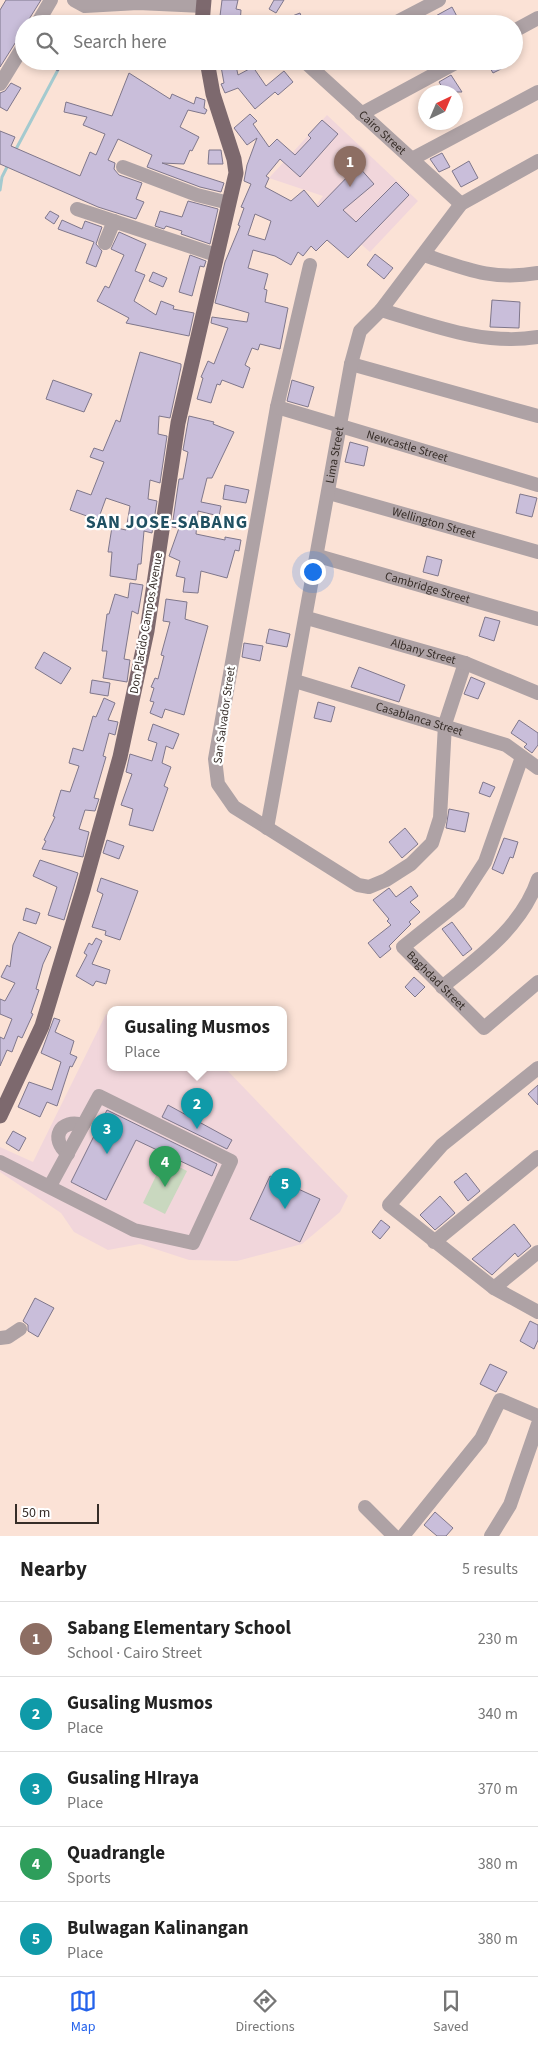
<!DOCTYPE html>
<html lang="en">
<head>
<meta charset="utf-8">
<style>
	:root { --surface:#fff; --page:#f6f6f6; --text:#222; --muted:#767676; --line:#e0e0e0; --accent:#2563eb }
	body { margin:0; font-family:"Source Sans 3",sans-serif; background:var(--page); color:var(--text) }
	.compass { position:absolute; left:418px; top:85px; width:45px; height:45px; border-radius:50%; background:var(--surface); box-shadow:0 2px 8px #0003; rotate:44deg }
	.scale { position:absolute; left:15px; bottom:12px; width:84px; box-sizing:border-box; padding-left:5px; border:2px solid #362d28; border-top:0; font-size:14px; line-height:18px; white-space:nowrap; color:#362d28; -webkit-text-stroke:4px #fff; paint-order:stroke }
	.you { position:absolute; left:312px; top:571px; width:18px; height:18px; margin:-12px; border:4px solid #fff; border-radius:50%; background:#1a73e8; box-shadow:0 0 0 8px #1a73e833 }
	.badge { display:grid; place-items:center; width:32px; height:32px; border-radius:50%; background:var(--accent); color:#fff; font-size:16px; font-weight:700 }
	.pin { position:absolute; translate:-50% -41px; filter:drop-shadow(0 1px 2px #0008) }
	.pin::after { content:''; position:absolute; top:26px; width:18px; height:15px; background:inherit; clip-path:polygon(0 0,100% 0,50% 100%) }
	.popup { position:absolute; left:107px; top:1006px; width:180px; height:65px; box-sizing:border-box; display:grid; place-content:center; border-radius:10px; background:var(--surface); filter:drop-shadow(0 1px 4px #0005); font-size:16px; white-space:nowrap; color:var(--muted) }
	.popup b { font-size:19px; color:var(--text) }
	.popup::after { content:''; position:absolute; left:50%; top:100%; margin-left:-10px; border:10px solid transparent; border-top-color:var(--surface) }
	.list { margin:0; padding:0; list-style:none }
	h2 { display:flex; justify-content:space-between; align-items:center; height:65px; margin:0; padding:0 20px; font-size:21px }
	h2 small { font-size:16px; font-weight:400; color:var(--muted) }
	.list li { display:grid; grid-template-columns:32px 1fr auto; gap:15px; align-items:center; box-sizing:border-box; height:75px; padding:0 20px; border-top:1px solid var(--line) }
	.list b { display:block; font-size:19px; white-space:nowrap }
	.list p { margin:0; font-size:16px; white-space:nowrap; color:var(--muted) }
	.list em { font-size:16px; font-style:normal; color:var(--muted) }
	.icon { flex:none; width:28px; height:28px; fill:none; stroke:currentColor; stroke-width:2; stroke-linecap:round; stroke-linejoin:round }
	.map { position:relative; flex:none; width:538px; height:1536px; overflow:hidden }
	.search { position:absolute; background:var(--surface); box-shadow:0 2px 8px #0003; left:15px; right:15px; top:15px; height:55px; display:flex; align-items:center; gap:12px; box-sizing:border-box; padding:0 18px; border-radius:28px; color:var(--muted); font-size:19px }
	.sheet { height:440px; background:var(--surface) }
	nav { display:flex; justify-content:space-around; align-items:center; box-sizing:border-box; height:70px; border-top:1px solid var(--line); background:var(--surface); font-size:14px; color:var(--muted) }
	nav a { display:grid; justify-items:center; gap:2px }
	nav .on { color:var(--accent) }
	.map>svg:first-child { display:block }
	.education { fill:#f1d6db }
	.green { fill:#c9d8bf }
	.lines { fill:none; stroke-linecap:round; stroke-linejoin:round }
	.stream { stroke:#a4cacf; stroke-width:3 }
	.building { fill:#c9beda; stroke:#7f778b; fill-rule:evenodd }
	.minor { stroke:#aea2a5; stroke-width:14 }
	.major { stroke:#7d696e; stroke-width:15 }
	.labels { text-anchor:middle; stroke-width:4.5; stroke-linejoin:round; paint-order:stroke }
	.street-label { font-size:12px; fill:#362d28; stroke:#fff }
	.district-label { font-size:18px; font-weight:bold; letter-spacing:1px; fill:#205062; stroke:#fff }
</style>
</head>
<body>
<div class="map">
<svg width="538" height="1536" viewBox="0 0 538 1536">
	<rect width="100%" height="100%" fill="#fbe2d6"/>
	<path class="education" d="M327,115L418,201L370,252L316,205L323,196L269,178Z
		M106,1014L111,1016V1068H225L348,1196L340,1212L302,1244L237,1261L189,1260L140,1244L108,1250L74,1232L61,1213L0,1172V1147L33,1162Z"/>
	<path class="green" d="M164,1159L187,1171L165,1214L143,1203Z"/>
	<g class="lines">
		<path class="stream" d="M101,24L102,23
			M15,151L59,68
			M0,190L2,177L8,165"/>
	</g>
	<path class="building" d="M6,0H41L26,24H24V29L0,67V10Z
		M222,0H238L236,9L241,10L240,24H219Z
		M274,0H284L276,13L269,9Z
		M452,7L461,24H421Z
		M300,13L304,24H274V23Z
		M41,61H64L58,71Z
		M220,61H235L238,75L253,67L266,86L284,71L293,82L278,95L275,92L255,109L238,88L225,93L221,84L224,83Z
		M486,61H500L503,68L493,73Z
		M129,73L170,99L172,94L194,104L196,97L205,100L204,108L207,110L205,114L188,110L180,127L199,137L192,151L190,150L184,164L162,163L224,183L221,192L200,187L147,167L152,155L118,139L108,160L115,163L114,169L119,175L142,183L136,199L144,202L136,219L98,207L0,164V131L15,137L11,146L80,176L90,152L96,155L105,134L83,125L87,117L64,112L66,102L112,116Z
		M451,75L462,92H445L439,82Z
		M11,83L21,88L7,111L0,107V93L5,91Z
		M250,114L257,121L253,124L269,147L277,139L295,155L311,138L308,135L322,120L338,134L300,177L280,159L266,176L269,178L265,187L291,201L304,190L318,207L358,166L374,184L343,210L356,222L396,182L409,195L348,258L327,240L316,251L311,246L303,256L298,252L291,265L275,256L253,250L248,268L268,274L264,289L267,290L265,302L288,308L280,349L260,344L258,350L252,348L245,365L250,368L243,388L222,380L220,385L217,384L211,403L197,399L203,378L201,377L208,361L214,364L228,328L211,323L212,317L247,322L249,313L215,303L225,262L240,226L238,225L244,208L241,207L251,184L244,181L247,165L257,138L247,145L234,128ZM255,214L271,221L265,240L248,235Z
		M209,150H221L223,164H208Z
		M442,153L450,167L439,172L430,159Z
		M469,161L478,178L461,187L452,171Z
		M188,201L218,209L210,244L181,234L182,231L166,226L164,229L155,226L160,211L182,217Z
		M50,211L59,216L54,224L45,218Z
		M62,220L82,229L85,221L102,227L96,244L102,251L96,267L86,263L94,242L58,229Z
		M119,232L146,244L135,271L145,275L134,301L156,315L161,301L174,306L173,309L194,313L189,336L126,323L129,318L97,301L105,286L109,288L124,255L111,249Z
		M375,254L393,268L384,279L367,265Z
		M190,255L206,261L204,267L200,266L192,296L179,292Z
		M153,272L167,278L163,287L149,281Z
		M492,300L520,302L519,328L490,327Z
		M140,352L181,364V367L170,418L159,416L158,434L167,436L160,483L150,480L148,499L157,501L152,533L144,531L141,564H138L136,580L110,576L112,552H108L112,527L126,530L130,506L106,498L98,520L70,510L77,490L91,495L104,462L90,457L94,448L103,451L116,420L120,422Z
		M53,380L92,394L84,412L46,399Z
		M292,380L314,387L308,407L287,401Z
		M189,416L214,422L213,424L234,432L212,478H207L201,502L221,506L219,516L198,511L196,534L225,540V537L241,540L239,551L235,550L227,578L201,571L198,593L183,592L185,578L176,576L180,561L169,556L179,528L172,527L179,479H183L188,452L183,450Z
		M350,442L368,447L364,466L345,462Z
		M225,485L249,490L246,503L223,499Z
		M520,494L537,498L532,517L516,513Z
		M427,556L442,560L438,576L423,572Z
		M130,583L143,585L138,614L132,611L124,659L130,660L127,682L103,678L107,651H102L107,614H109L115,594L128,598Z
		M166,599L187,602L185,619L208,626L184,715L165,709L162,718L150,713L154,702L150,701L154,688L151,687L155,678L158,679L164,656L161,655L170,622L163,621Z
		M485,617L500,621L494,641L479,636Z
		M269,629L290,634L287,647L266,643Z
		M244,643L263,646L260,661L242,657Z
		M44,652L71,668L61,684L35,668Z
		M359,667L405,685L399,702L351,687Z
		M471,677L485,683L478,699L464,694Z
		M92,680L110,683L108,696L90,693Z
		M104,698L115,703L108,720L118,722L115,735L109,733L103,756L106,757L94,798L99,799L95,811L85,810L79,829L89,832L83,857L42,849L46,841L44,840L55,817L53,816L61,790L70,792L79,766L69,763L73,748L83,751L93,716L96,717Z
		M318,702L335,707L331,722L314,718Z
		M519,720L538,733V745L532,753L524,747L527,744L511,733Z
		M153,724L179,734L173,749L166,746L162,763L171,767L164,786L168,788L153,831L129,825L133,809L121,805L132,774L126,772L130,754L152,761L157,743L148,740Z
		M483,782L495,787L490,797L479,793Z
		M449,809L469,813L465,832L446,828Z
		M405,828L418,844L402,858L389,842Z
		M504,838L518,842L513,858L510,857L503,874L492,869Z
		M107,840L124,846L119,859L103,853Z
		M40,860L78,873L64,920L48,915L57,887L33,876Z
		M101,878L138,891L120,940L105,935L106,931L92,927L103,894L97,891Z
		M411,886L418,896L410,902L420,912L409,922L411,924L389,946L391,949L380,958L368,943L391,925L387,921L389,919L373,900L389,888L396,897Z
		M26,908L40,913L36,924L23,920Z
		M452,922L472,949L463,956L442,929Z
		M19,932L51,947L43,964L36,989L39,990L31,1013L33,1014L22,1038L18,1036L12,1052L7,1050L0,1066V1037L4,1039L12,1019L0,1014V999L5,1001L15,983L1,977L7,965L10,967L13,945Z
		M96,938L102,941L92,964L110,970L106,984L96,981L93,986L76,976L87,955L84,953L89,943L92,945Z
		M414,977L425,987L415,997L405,987Z
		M54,1018L60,1020L55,1032L74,1041L70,1054L77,1057L72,1067L70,1066L57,1106L47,1102L40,1117L18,1107L29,1082L52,1090L61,1062L41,1053Z
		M538,1085V1105L528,1094Z
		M168,1105L232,1140L227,1149L162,1117Z
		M107,1110L217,1164L212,1176L136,1140L106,1200L71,1182Z
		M13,1131L26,1138L19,1151L6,1143Z
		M466,1173L480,1191L468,1201L454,1182Z
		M270,1176L320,1199L300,1242L250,1219Z
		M440,1196L455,1213L435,1230L420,1215Z
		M381,1220L390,1227L380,1239L372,1232Z
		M514,1224L531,1246L518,1257L515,1253L492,1275L472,1259Z
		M35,1298L54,1308L38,1337L28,1331V1325L23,1321Z
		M530,1321L538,1325V1340L534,1349L520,1341Z
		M490,1364L507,1372L496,1392L480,1384Z
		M435,1512L453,1528L446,1536H437L424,1525Z"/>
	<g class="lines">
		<g class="minor">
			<path d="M74,0L85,6L138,3L203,6"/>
			<path d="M37,24L51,0"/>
			<path d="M393,24L439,0"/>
			<path d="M514,31L538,18"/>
			<path id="s1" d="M304,61L461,204"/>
			<path d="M0,84L24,45"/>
			<path d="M361,114L459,61"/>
			<path d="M412,159L538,92"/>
			<path d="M123,167L197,195L229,203"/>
			<path d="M77,209L216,255"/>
			<path d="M105,243L114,221"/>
			<path d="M424,255C466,269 493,281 538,273"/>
			<path d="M310,265L277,407L215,759L218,784L234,807L358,885L369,887L386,880L411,864L432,843L440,818L445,724L465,663"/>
			<path d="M381,310C432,325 484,346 538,337"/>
			<path d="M351,364L538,416"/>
			<path id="s2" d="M277,407L538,485"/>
			<path id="s3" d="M329,493L538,552"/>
			<path id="s4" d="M318,556L538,619"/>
			<path id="s5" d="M307,618L465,663L538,693"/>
			<path id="s6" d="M295,681L506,745L538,768"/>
			<path id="s7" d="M522,757L485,862L459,902L403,947L484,1028L538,982"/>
			<path id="s8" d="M267,828L351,364L360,331L381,310L461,204L538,161"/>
			<path d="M442,987C479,957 522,927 538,879"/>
			<path d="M538,1068L442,1145L389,1205L494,1288L538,1312"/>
			<path d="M68,1154C49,1139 60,1118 83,1125"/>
			<path d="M0,1162L134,1230L193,1243L231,1161L99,1096L50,1186"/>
			<path d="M434,1242L538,1157"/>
			<path d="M494,1288L538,1252"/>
			<path d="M0,1338L8,1337L20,1329"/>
			<path d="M365,1507L394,1536"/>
			<path d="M403,1536L481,1439L500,1400L538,1416"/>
			<path d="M491,1536L510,1505L538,1424"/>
		</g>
		<path class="major" d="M202,24L204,0
			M0,1116L42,1026L83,890L120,757L147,631L178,423L236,173L234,159L213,94L207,61"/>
	</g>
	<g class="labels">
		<g class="street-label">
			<text dy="4" stroke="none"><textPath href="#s1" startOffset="106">Cairo Street</textPath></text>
			<text dy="4" stroke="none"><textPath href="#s2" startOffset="136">Newcastle Street</textPath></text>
			<text dy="4" stroke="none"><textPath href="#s8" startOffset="379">Lima Street</textPath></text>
			<text dy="4" stroke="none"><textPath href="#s3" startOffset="109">Wellington Street</textPath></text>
			<text dy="4" stroke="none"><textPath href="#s4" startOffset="114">Cambridge Street</textPath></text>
			<text transform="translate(146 623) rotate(-80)" y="4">Don Placido Campos Avenue</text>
			<text dy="4" stroke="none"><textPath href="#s5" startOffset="121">Albany Street</textPath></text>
			<text transform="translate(224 715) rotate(-82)" y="4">San Salvador Street</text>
			<text dy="4" stroke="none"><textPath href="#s6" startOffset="130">Casablanca Street</textPath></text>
			<text dy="4" stroke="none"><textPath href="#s7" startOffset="278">Baghdad Street</textPath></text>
		</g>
		<g class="district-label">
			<text x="167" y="528">SAN JOSE-SABANG</text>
		</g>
	</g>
</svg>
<svg class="compass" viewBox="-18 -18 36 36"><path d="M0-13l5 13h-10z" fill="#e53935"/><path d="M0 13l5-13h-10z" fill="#767676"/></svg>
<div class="scale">50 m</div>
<div class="you"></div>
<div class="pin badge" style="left:350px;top:187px;background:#8d6e63">1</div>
<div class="pin badge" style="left:197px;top:1129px;background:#0f9aa8">2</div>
<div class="popup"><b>Gusaling Musmos</b>Place</div>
<div class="pin badge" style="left:107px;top:1154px;background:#0f9aa8">3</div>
<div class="pin badge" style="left:165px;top:1187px;background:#2e9e5b">4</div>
<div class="pin badge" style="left:285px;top:1209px;background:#0f9aa8">5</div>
<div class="search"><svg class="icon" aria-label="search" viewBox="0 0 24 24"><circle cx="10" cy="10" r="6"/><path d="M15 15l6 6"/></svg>Search here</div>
</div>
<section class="sheet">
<h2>Nearby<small>5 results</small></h2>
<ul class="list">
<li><span class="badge" style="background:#8d6e63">1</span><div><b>Sabang Elementary School</b><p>School · Cairo Street</p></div><em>230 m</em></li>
<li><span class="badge" style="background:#0f9aa8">2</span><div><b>Gusaling Musmos</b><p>Place</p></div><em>340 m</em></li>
<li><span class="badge" style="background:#0f9aa8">3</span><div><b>Gusaling HIraya</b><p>Place</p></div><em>370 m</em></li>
<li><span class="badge" style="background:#2e9e5b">4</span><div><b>Quadrangle</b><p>Sports</p></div><em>380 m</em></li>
<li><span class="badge" style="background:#0f9aa8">5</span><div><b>Bulwagan Kalinangan</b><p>Place</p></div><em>380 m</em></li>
</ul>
</section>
<nav>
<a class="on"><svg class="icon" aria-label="map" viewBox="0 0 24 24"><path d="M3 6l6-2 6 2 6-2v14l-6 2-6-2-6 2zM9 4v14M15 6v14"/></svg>Map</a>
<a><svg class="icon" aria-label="directions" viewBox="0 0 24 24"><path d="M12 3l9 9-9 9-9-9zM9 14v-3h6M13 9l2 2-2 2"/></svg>Directions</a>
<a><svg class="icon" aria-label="saved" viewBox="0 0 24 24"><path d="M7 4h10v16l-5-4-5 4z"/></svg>Saved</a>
</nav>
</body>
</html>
